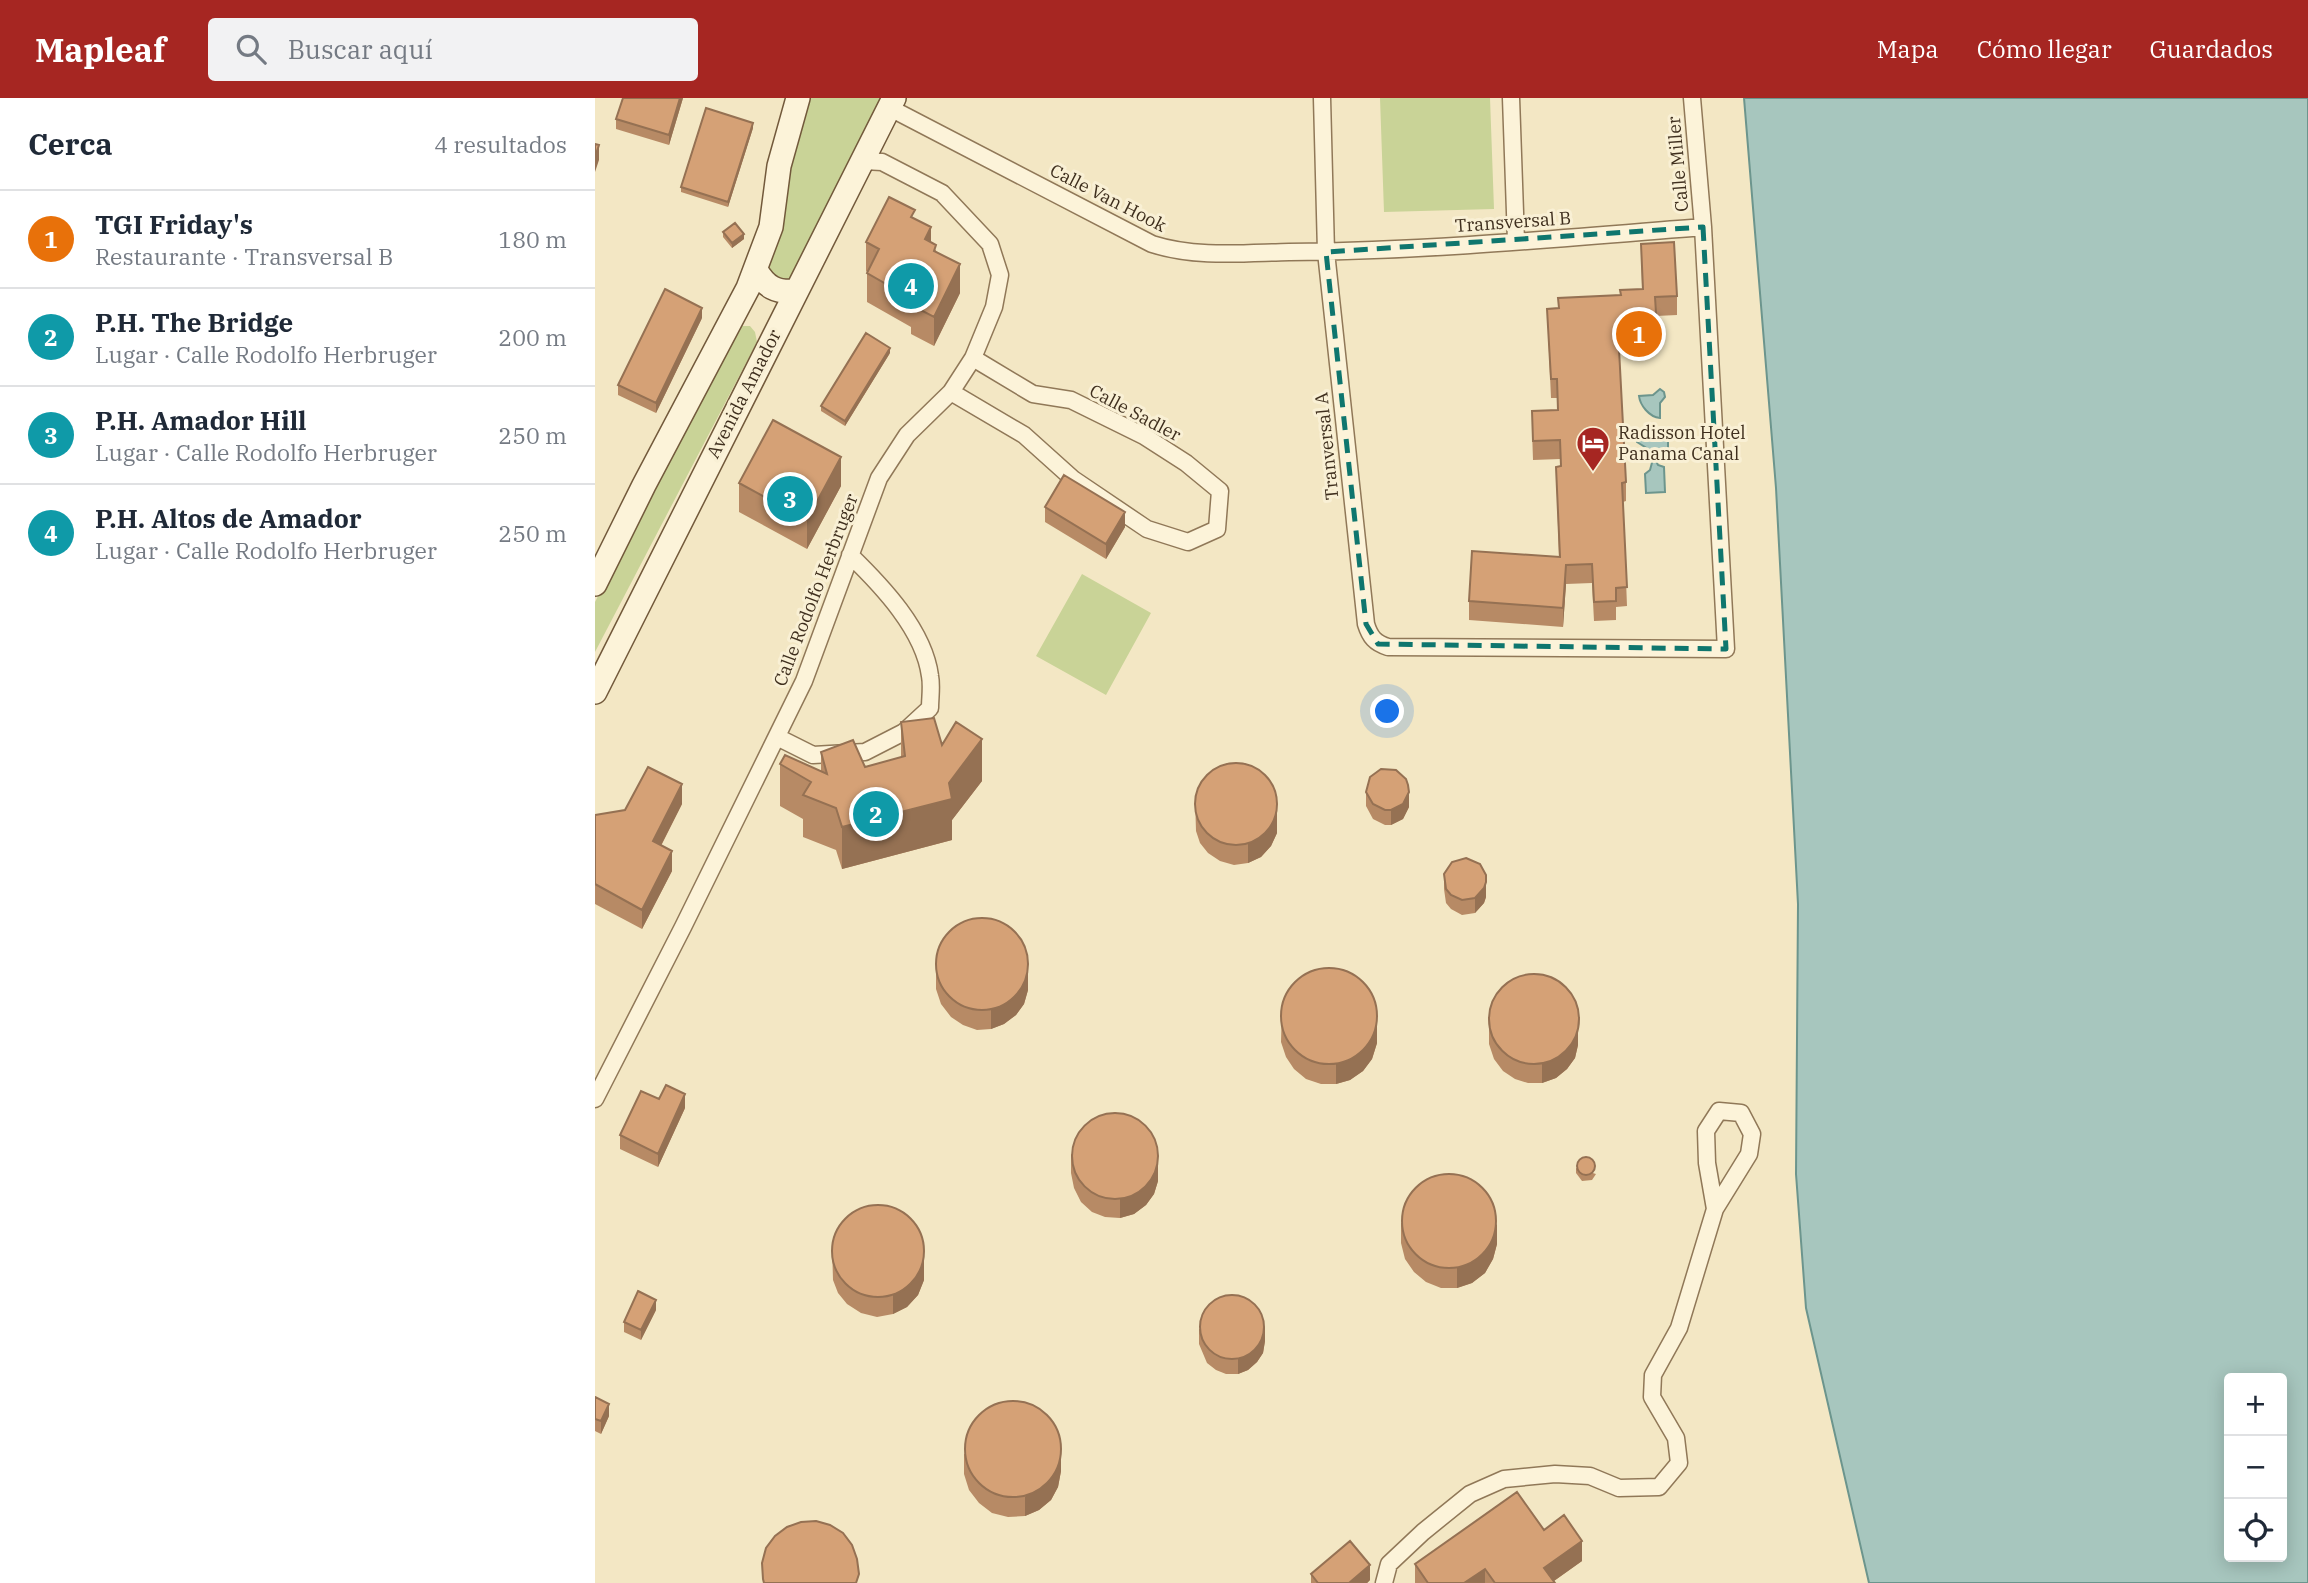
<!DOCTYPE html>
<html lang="es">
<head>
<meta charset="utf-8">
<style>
	:root { --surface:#fff; --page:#f2f2f3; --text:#1f2937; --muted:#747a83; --line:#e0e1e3; --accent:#a62622 }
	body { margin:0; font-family:"IBM Plex Serif",serif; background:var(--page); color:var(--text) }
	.controls { position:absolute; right:21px; bottom:21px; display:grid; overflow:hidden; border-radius:7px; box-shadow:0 4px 18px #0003 }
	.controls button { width:63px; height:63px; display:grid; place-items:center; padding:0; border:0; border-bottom:2px solid var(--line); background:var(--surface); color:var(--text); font:35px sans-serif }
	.you { position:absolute; left:793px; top:614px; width:24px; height:24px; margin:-18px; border:5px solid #fff; border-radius:50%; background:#1a73e8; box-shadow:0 0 0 10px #1a73e833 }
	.badge { display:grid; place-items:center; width:46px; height:46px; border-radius:50%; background:var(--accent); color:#fff; font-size:23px; font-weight:700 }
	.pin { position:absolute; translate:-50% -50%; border:4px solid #fff; box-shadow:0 2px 7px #0006 }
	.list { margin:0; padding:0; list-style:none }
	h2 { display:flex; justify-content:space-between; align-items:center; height:91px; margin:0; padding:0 28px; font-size:30px }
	h2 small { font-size:23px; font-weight:400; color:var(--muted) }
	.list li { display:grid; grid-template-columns:46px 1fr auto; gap:21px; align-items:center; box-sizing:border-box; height:98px; padding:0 28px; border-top:2px solid var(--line) }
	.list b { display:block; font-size:26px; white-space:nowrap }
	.list p { margin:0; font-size:23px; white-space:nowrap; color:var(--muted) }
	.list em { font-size:23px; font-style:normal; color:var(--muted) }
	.icon { flex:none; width:38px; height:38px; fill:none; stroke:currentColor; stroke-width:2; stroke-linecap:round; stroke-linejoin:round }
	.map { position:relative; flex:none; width:1713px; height:1485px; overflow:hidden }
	header { display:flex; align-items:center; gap:42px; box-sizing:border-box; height:98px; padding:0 35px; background:var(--accent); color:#fff }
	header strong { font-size:33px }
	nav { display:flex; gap:38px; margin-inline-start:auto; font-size:24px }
	.search { width:490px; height:63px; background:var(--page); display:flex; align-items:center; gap:18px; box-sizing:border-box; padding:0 24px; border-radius:7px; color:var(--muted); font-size:26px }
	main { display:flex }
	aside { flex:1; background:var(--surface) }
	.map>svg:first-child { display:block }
	.green { fill:#c9d397 }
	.water { fill:#a7c6be; stroke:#6c958d; stroke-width:2; fill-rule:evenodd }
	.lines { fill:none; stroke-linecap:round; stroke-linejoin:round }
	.minor-casing { stroke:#907858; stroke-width:19 }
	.secondary-casing { stroke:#72593b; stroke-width:26 }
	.minor { stroke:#fcf3d9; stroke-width:16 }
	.secondary { stroke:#fcf3d9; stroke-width:23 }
	.wall { fill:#b78a65 }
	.shaded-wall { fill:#957153 }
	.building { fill:#d5a176; stroke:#957153; stroke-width:2 }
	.marked { fill:none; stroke:#0f766e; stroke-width:5; stroke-dasharray:14 9; stroke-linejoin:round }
	.labels { text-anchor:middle; stroke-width:6; stroke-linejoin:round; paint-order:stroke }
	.street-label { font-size:18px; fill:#3f2f1e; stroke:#f9f0d5 }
	.poi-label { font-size:18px; fill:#3f2f1e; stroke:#f9f0d5; text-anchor:start }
</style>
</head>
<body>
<header>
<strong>Mapleaf</strong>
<div class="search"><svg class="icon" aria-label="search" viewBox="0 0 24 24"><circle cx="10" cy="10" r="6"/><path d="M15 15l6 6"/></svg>Buscar aquí</div>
<nav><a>Mapa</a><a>Cómo llegar</a><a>Guardados</a></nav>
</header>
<main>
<aside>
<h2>Cerca<small>4 resultados</small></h2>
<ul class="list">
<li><span class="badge" style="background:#e8710a">1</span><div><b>TGI Friday's</b><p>Restaurante · Transversal B</p></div><em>180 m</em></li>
<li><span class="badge" style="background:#0f9aa8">2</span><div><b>P.H. The Bridge</b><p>Lugar · Calle Rodolfo Herbruger</p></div><em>200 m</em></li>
<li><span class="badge" style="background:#0f9aa8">3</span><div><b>P.H. Amador Hill</b><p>Lugar · Calle Rodolfo Herbruger</p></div><em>250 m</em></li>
<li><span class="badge" style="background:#0f9aa8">4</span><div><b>P.H. Altos de Amador</b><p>Lugar · Calle Rodolfo Herbruger</p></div><em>250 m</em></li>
</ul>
</aside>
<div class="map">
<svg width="1713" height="1485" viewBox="0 0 1713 1485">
	<rect width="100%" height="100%" fill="#f3e7c4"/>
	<path class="green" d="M207,0H285L195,186L183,183L172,173V163Z
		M785,0H895L899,111L789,114Z
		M146,228H155L160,234L162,244L0,554V504L140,232Z
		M487,476L556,515L511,597L441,558Z"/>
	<path class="water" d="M1149,0H1713V1485H1274L1211,1210L1201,1076L1203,806L1181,390ZM1634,1280H1687V1459H1634Z
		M1065,291L1069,294L1070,299L1065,305V320C1054,319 1045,307 1044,298L1058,297Z
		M1066,330L1073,339V352L1062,355L1060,361L1063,367L1069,369L1070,394L1051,395L1050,376L1055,372L1058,361L1053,351L1042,344V338L1050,331Z"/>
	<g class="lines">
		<defs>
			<path id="minor" d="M727,0L731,154L771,526C775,539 780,545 793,549L1131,551L1108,129L1097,0
				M916,0L921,143
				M295,10L557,146C601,160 648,155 694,154C832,153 970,140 1108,129
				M356,294L429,337L478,381L552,431L593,444L622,431L625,393L591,365L549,338L476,302L438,296L378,260
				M182,639L218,657L270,654L309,634L335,610C335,600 337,588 335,578C329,532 287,488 255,457
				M0,1001L88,829L209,583L284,380L312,337L356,294L378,260L399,209L405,177L395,146L347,95L287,64L269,63
				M789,1485L794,1466L828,1434L875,1396L909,1381L960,1376L995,1378L1024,1390L1064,1389L1084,1365L1081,1340L1057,1299L1058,1277L1084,1230L1120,1111L1154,1056L1157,1036L1146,1015L1124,1013L1111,1033L1112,1065L1120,1111"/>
			<path id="secondary" d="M161,172C171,189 181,195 201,193
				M0,486L49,387L153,190L176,129L184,68L203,0
				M0,594L299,0"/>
		</defs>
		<use href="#minor" class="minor-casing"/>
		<use href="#secondary" class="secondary-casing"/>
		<use href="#minor" class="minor"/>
		<use href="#secondary" class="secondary"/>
	</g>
	<path class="wall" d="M28,0H88L74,47L21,31V21Z
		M158,30L133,109L86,94V89Z
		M320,121L336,144L365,195L339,248L316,236V229L272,204V174L271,173V144Z
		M128,134L149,141L137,150L128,139Z
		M1046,146L1082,198V217L1061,218L1062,250L1024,251L1031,384V403L1028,404L1032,508L1021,509V522L999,523L997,485L971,486L968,529L874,522V503L964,459L961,369L966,368L965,361L938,362L937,332V313L963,312L962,300H956L952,211L963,210V200L1025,197L1047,191Z
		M107,220L61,315L23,297V287Z
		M295,255L250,328L226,313V308Z
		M144,385L246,388L212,451L144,414Z
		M450,409L530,429L511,461L450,424Z
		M306,624L347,647L387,683L357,722V742L247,771L241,752L208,739V721L185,708V666L226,673V654L270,669L306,659Z
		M771,694L814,709L808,721L796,727H790L778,721L771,708Z
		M600,700L682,721V735L676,748L666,759L653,765L639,767L625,763L613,755L605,745L601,733Z
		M87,706L66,748L77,773L47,831L0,806V717Z
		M849,776L891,799L889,805L880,815L867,817L856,811L851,805L849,791Z
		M341,871L433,892L429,906L421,917L409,926L396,931L382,932L368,927L356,919L346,906L341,891Z
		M687,909L782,945L777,961L768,973L755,982L741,986H726L711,981L699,971L691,959L686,944Z
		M894,926L983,947L980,960L972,971L961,980L947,985H933L920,981L908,973L899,961L894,946Z
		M90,1010L63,1069L25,1051V1037Z
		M476,1056L563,1083L559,1096L551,1107L539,1116L525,1120L510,1119L497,1114L486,1104L479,1090L476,1075Z
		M981,1070L1001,1076L997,1082L987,1083L981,1075Z
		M806,1125L902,1146L898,1161L890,1175L877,1185L862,1190H846L831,1184L819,1174L810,1161L806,1145Z
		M237,1147L329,1166V1182L323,1197L312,1209L298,1216L282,1219L266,1215L252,1206L243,1195L238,1182Z
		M61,1212L46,1242L29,1234V1224Z
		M604,1231L670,1243L668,1255L662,1264L653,1272L643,1276H631L621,1272L612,1265L604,1246Z
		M0,1299L14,1318L6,1336L0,1333Z
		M369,1356L466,1373L463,1389L456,1402L444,1412L430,1418L413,1419L397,1415L384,1405L374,1392L369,1376Z
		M949,1432L987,1463L959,1483L960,1485H820V1466Z
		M716,1476L775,1482L772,1485H716Z"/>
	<path class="shaded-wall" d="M85,0H88L74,47V37Z
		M158,25V30L133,109V104Z
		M4,47V62L0,74V59Z
		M336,129V158L330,141Z
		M149,136V141L137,150V145Z
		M365,166V195L339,248V219Z
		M107,210V220L61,315V305Z
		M295,250V255L250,328V323Z
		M246,359V388L212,451V422Z
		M530,414V429L511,461V446Z
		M971,467V486L968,529V510Z
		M387,641V683L357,722V742L247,771V729L354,685Z
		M87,686V706L58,763V743Z
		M814,694V709L808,721L796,727V712Z
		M682,701V735L676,748L666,759L653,765V745Z
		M77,753V773L47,831V812Z
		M891,784V799L889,805L880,815V800Z
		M433,872V892L429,906L421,917L409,926L396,931V911Z
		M782,926V945L777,961L768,973L755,982L741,986V966Z
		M983,927V947L980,960L972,971L961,980L947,985V965Z
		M90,996V1010L63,1069V1056Z
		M563,1063V1083L559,1096L551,1107L539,1116L525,1120V1100Z
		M902,1126V1146L898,1161L890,1175L877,1185L862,1190V1170Z
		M329,1147V1182L323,1197L312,1209L298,1216V1197Z
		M61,1202V1212L46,1242V1232Z
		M670,1228V1243L668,1255L662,1264L653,1272L643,1276V1261Z
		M14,1306V1318L6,1336V1323Z
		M466,1354V1373L463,1389L456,1402L444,1412L430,1418V1399Z
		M987,1443V1463L956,1485L949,1470Z
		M775,1467V1482L772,1485H754Z
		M890,1471V1485H869Z"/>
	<path class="building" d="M28,0H85L74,37L21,21Z
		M111,10L158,25L133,104L86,89Z
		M0,46L4,47L0,59Z
		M294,99L320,112L316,119L336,129L330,141L341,147L339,153L365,166L339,219L316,207L319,202L272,175L284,151L271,144Z
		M140,125L149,136L137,145L128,134Z
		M1079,144L1082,198L1060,199L1062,231L1023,232L1031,384L1027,385L1032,489L1021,490V503L999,504L997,466L971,467L968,510L874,503L877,453L965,459L961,369L966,368L965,342L938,343L937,313L963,312L962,281H956L952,211L964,210L963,200L1026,197L1025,192L1048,191L1046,146Z
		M70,191L107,210L61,305L23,287Z
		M271,235L295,250L250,323L226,308Z
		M178,322L246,359L212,422L144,385Z
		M469,377L530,414L511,446L450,409Z
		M339,620L347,647L361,624L387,641L354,685L357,701L247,729L241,710L208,697L216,684L185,666L190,657L232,676L226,654L258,642L270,669L310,658L306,624Z
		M600 706a41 41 0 1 1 82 0a41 41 0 1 1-82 0Z
		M53,669L87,686L58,743L77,753L47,812L0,786V717L30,712Z
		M786,671L801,672L811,681L813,687L814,694L808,706L796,712H790L778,706L771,694L775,679Z
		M871,760L885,766L891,777V784L889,790L880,800L867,802L856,797L851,791L849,776L857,764Z
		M341 866a46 46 0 1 1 92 0a46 46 0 1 1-92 0Z
		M686 918a48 48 0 1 1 96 0a48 48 0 1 1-96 0Z
		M894 921a45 45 0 1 1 90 0a45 45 0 1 1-90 0Z
		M71,987L90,996L63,1056L25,1037L46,993L64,1001Z
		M477 1058a43 43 0 1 1 86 0a43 43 0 1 1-86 0Z
		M982 1068a9 9 0 1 1 18 0a9 9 0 1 1-18 0Z
		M807 1123a47 47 0 1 1 94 0a47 47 0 1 1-94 0Z
		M237 1153a46 46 0 1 1 92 0a46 46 0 1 1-92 0Z
		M43,1193L61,1202L46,1232L29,1224Z
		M605 1229a32 32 0 1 1 64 0a32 32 0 1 1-64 0Z
		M0,1299L14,1306L6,1323L0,1321Z
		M370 1351a48 48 0 1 1 96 0a48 48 0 1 1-96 0Z
		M922,1394L949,1432L969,1417L987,1443L949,1470L960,1485H900L890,1471L869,1485H833L820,1466Z
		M221,1423L235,1427L248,1435L257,1447L262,1461L264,1476L261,1485H169L168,1481L167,1465L171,1450L180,1438L192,1429L206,1424Z
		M755,1443L775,1467L754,1485H723L716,1476Z"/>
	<path class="marked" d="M1108,129L1131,551L783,546L771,526L731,154Z"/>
	<defs>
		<symbol id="hotel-pin" viewBox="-11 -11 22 30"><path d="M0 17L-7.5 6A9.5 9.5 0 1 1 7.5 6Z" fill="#a62622" stroke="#f9f0d5"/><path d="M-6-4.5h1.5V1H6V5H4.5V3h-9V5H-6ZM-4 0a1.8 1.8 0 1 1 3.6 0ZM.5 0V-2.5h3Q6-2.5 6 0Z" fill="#fff"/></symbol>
	</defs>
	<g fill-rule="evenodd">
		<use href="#hotel-pin" x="979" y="326" width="38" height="52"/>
	</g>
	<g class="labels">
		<g class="street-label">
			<text transform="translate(1083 66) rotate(-95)" y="6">Calle Miller</text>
			<text transform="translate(513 100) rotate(27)" y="6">Calle Van Hook</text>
			<text transform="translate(918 124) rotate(-4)" y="6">Transversal B</text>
			<text transform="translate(149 296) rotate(-63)" y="6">Avenida Amador</text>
			<text transform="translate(540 315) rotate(28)" y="6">Calle Sadler</text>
			<text transform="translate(732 348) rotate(-96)" y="6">Tranversal A</text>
			<text transform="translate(221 492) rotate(-69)" y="6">Calle Rodolfo Herbruger</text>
		</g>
		<g class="poi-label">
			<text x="1023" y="341">Radisson Hotel<tspan x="1023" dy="21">Panama Canal</tspan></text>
		</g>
	</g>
</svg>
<div class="controls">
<button>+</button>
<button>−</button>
<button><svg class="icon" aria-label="locate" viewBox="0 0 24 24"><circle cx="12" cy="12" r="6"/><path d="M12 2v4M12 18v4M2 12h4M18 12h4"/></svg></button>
</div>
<div class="you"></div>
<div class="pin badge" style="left:1044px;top:236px;background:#e8710a">1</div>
<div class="pin badge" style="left:281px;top:716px;background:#0f9aa8">2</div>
<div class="pin badge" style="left:195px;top:401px;background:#0f9aa8">3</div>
<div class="pin badge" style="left:316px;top:188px;background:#0f9aa8">4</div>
</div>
</main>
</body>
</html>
